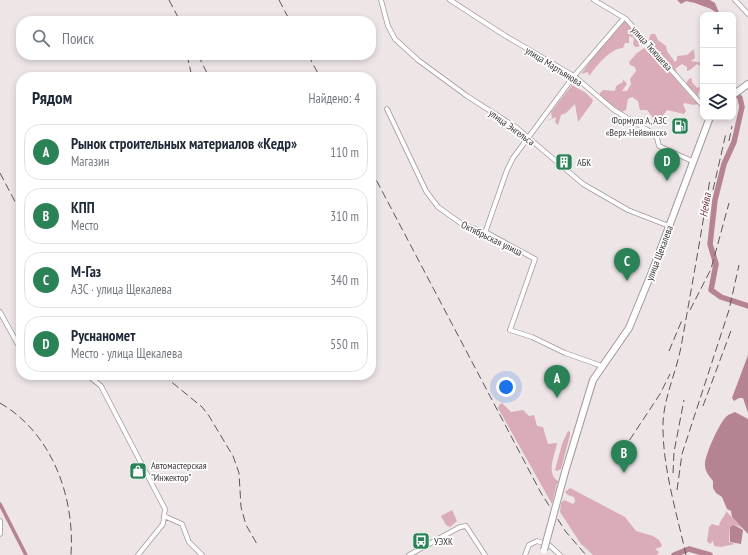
<!DOCTYPE html>
<html lang="ru">
<head>
<meta charset="utf-8">
<style>
	:root { --surface:#fff; --page:#f6f6f7; --text:#1f2937; --muted:#747a83; --line:#e0e1e3; --accent:#2b8257 }
	body { margin:0; font-family:"PT Sans Narrow",sans-serif; background:var(--page); color:var(--text) }
	.controls { position:absolute; right:12px; top:12px; display:grid; overflow:hidden; border-radius:8px; box-shadow:0 2px 6px #0003 }
	.controls button { width:36px; height:36px; display:grid; place-items:center; padding:0; border:0; border-bottom:1px solid var(--line); background:var(--surface); color:var(--text); font:20px sans-serif }
	.you { position:absolute; left:506px; top:387px; width:14px; height:14px; margin:-10px; border:3px solid #fff; border-radius:50%; background:#1a73e8; box-shadow:0 0 0 6px #1a73e833 }
	.badge { display:grid; place-items:center; width:26px; height:26px; border-radius:50%; background:var(--accent); color:#fff; font-size:13px; font-weight:700 }
	.pin { position:absolute; translate:-50% -33px; filter:drop-shadow(0 1px 2px #0008) }
	.pin::after { content:''; position:absolute; top:21px; width:14px; height:12px; background:inherit; clip-path:polygon(0 0,100% 0,50% 100%) }
	.list { margin:0; padding:0; list-style:none }
	h2 { display:flex; justify-content:space-between; align-items:center; height:52px; margin:0; padding:0 16px; font-size:17px }
	h2 small { font-size:13px; font-weight:400; color:var(--muted) }
	.list li { display:grid; grid-template-columns:26px 1fr auto; gap:12px; align-items:center; box-sizing:border-box; height:56px; margin:0 8px 8px; padding:0 8px; border:1px solid var(--line); border-radius:16px }
	.list b { display:block; font-size:15px; white-space:nowrap }
	.list p { margin:0; font-size:13px; white-space:nowrap; color:var(--muted) }
	.list em { font-size:13px; font-style:normal; color:var(--muted) }
	.icon { flex:none; width:22px; height:22px; fill:none; stroke:currentColor; stroke-width:2; stroke-linecap:round; stroke-linejoin:round }
	.map { position:relative; flex:none; width:748px; height:555px; overflow:hidden }
	.search { position:absolute; background:var(--surface); box-shadow:0 2px 6px #0003; left:16px; top:16px; width:360px; height:44px; display:flex; align-items:center; gap:10px; box-sizing:border-box; padding:0 14px; border-radius:16px; color:var(--muted); font-size:15px }
	.panel { position:absolute; background:var(--surface); box-shadow:0 2px 6px #0003; left:16px; top:72px; width:360px; height:308px; border-radius:16px }
	.map>svg:first-child { display:block }
	.green { fill:#daacb7 }
	.water { fill:#b68391 }
	.lines { fill:none; stroke-linecap:round; stroke-linejoin:round }
	.canal { stroke:#b68391; stroke-width:3.5 }
	.river { stroke:#b68391; stroke-width:5.5 }
	.street-casing { stroke:#a1999b; stroke-width:5.5 }
	.primary-casing { stroke:#a1999b; stroke-width:8 }
	.street { stroke:#fff; stroke-width:4 }
	.primary { stroke:#fff; stroke-width:6 }
	.rail { stroke:#5b5657; stroke-width:1; stroke-dasharray:8 4; stroke-linecap:butt }
	.primary-bridge-casing { stroke:#a1999b; stroke-width:8; stroke-linecap:butt }
	.primary-bridge { stroke:#fff; stroke-width:6 }
	.labels { text-anchor:middle; stroke-width:3.5; stroke-linejoin:round; paint-order:stroke }
	.street-label { font-size:10px; fill:#3c3839; stroke:#fff }
	.poi-label { font-size:10px; fill:#3c3839; stroke:#fff; text-anchor:start }
	.water-label { font-size:11px; font-style:italic; fill:#763449; stroke:#fff }
</style>
</head>
<body>
<div class="map">
<svg width="748" height="555" viewBox="0 0 748 555">
	<rect width="100%" height="100%" fill="#eee5e7"/>
	<path class="green" d="M625,21L643,41L638,47H635L633,44L634,38L629,36V43H625L623,48C609,49 597,66 589,76L588,72L581,74L596,53Z
		M651,34H655L658,40L666,46L667,51L675,62L677,60V56L687,55L694,49L695,58L691,61L703,63V68L697,64L690,70L687,71V67L682,64L675,69L677,71H675L661,55V51L659,52L652,45L649,39Z
		M647,46L691,97L699,104L693,105L685,103L683,104L686,111L684,114L667,110L661,118L654,119L647,110H640L638,101L632,97L628,99L626,110L622,112L600,97V93L603,90L615,91L616,86L623,82V79L627,84L622,91H627L631,84L630,79L636,71L635,67L630,65L629,62L637,53Z
		M690,78L692,79V82L697,88L700,87L698,96L687,85V81Z
		M572,85L586,93L593,100L592,103L578,122L575,104L566,113L561,115L558,125L555,122L556,117L547,121L552,118L551,112Z
		M502,403L511,412L523,410L529,416L534,415L537,426L543,427L548,444L557,443C555,456 544,475 561,483H557L552,504L498,408L500,404Z
		M568,431L570,432V435L561,469L557,471L555,470L562,444Z
		M570,488L625,517L636,531L653,536L659,540L662,545L661,547L655,549L659,552L657,555H593L581,544L560,512L561,503L564,500L573,504L575,502L574,497L568,495L565,492Z
		M452,510L457,521L450,527L446,525L441,516Z
		M726,511L742,528L735,525L730,527L729,542L735,544L721,547L714,546L713,541L710,544L707,541L709,527L712,524L719,526C720,519 726,516 726,511Z"/>
	<path class="water" d="M677,0H710L715,3L720,15L711,9L695,3L686,1L681,4Z
		M748,355V413L743,398H739L734,401L732,398Z
		M735,412L748,419V534L732,517L731,511L727,509L722,497L716,493L713,488V481C710,477 705,472 705,465C704,457 720,421 727,416C729,414 733,413 735,412Z
		M734,525L743,530L741,544L730,542V527Z"/>
	<g class="lines">
		<path class="canal" d="M0,504L26,555"/>
		<path class="river" d="M733,88L740,98L742,107L734,142L724,164L715,200L710,244L716,264L711,290L721,297L748,306
			M674,555L689,549L710,555"/>
		<defs>
			<path id="street" d="M381,0L388,26L395,39L418,60L467,96L517,128L583,184L628,210L669,226
				M450,0L504,35L574,76L614,110L651,132L657,138L659,146L692,161
				M594,0L626,19L703,106
				M735,0L748,14
				M387,109L426,191L438,207L462,224L489,234L535,259L510,330L532,337L565,353L602,366
				M485,233L507,170L513,158L574,76L624,18
				M0,312L21,350
				M79,375L90,377L101,386L165,509L163,524L138,555
				M164,516L182,524L189,542L202,555
				M0,521V534
				M409,555L460,527L466,526L485,555
				M525,555L529,545L537,541L549,545L560,555"/>
			<path id="primary" d="M733,95L748,84
				M565,472L593,380L629,328L652,272L710,117"/>
		</defs>
		<use href="#street" class="street-casing"/>
		<use href="#primary" class="primary-casing"/>
		<use href="#street" class="street"/>
		<use href="#primary" class="primary"/>
		<path class="rail" d="M169,0L180,21
			M279,0L290,21
			M187,55L192,77
			M198,55L209,77
			M308,55L320,77
			M729,141L732,126
			M371,170L541,493L566,532L586,555
			M0,173L21,213
			M713,190L726,133
			M690,310L711,269L729,203
			M669,351L682,320
			M163,375L202,407L209,416L233,456L239,473L241,507L246,525L257,544
			M0,403C52,433 75,497 71,555
			M703,406L732,328
			M623,450L660,394L670,374
			M673,473L674,452L684,400
			M677,490L682,454L729,310L739,265
			M686,555C677,514 662,466 663,423C664,397 676,373 681,347C691,291 701,235 710,179"/>
		<defs>
			<path id="primary-bridge" d="M544,550L565,472"/>
		</defs>
		<use href="#primary-bridge" class="primary-bridge-casing"/>
		<use href="#primary-bridge" class="primary-bridge"/>
	</g>
	<defs>
		<symbol id="fuel-square" viewBox="-11 -11 22 22"><rect x="-9" y="-9" width="18" height="18" rx="4" fill="#2b8257" stroke="#fff"/><path d="M-5.5-6h7V0h2V4h1.3V-2.5L3-4.5l.8-.8L6-3V5H2.5V1h-1V6h-7ZM-4.2-4.7v3.2H.2V-4.7Z" fill="#fff"/></symbol>
		<symbol id="building-square" viewBox="-11 -11 22 22"><rect x="-9" y="-9" width="18" height="18" rx="4" fill="#2b8257" stroke="#fff"/><path d="M-4-6H4V6H1V3H-1V6H-4ZM-2.5-4.3h1.7v1.8h-1.7ZM.8-4.3h1.7v1.8H.8ZM-2.5-1h1.7V.8h-1.7ZM.8-1h1.7V.8H.8Z" fill="#fff"/></symbol>
		<symbol id="shop-square" viewBox="-11 -11 22 22"><rect x="-9" y="-9" width="18" height="18" rx="4" fill="#2b8257" stroke="#fff"/><path d="M-5-2.5h2.3a2.7 3.5 0 0 1 5.4 0H5L5.5 6h-11ZM-1.5-2.5h3a1.5 2.3 0 0 0-3 0Z" fill="#fff"/></symbol>
		<symbol id="bus-square" viewBox="-11 -11 22 22"><rect x="-9" y="-9" width="18" height="18" rx="4" fill="#2b8257" stroke="#fff"/><path d="M-5-6H5V4H4V6H2V4H-2V6H-4V4H-5ZM-3.5-4V0h7V-4ZM-3.5 1.2v1.5H-2V1.2ZM2 1.2v1.5H3.5V1.2Z" fill="#fff"/></symbol>
	</defs>
	<g fill-rule="evenodd">
		<use href="#fuel-square" x="670" y="116" width="20" height="20"/>
		<use href="#building-square" x="554" y="152" width="20" height="20"/>
		<use href="#shop-square" x="128" y="461" width="20" height="20"/>
		<use href="#bus-square" x="411" y="531" width="20" height="20"/>
	</g>
	<g class="labels">
		<g class="street-label">
			<text transform="translate(652 48) rotate(48)" y="4">улица Тююшева</text>
			<text transform="translate(554 66) rotate(32)" y="4">улица Мартьянова</text>
			<text transform="translate(512 127) rotate(36)" y="4">улица Энгельса</text>
			<text transform="translate(492 238) rotate(26)" y="4">Октябрьская улица</text>
			<text transform="translate(659 253) rotate(-69)" y="4">улица Щекалева</text>
		</g>
		<g class="poi-label">
			<text x="667" y="124" text-anchor="end">Формула А, АЗС<tspan x="667" dy="12">«Верх-Нейвинск»</tspan></text>
			<text x="577" y="166">АБК</text>
			<text x="151" y="469">Автомастерская<tspan x="151" dy="12">"Инжектор"</tspan></text>
			<text x="434" y="545">УЭХК</text>
		</g>
		<g class="water-label">
			<text transform="translate(705 205) rotate(-81)" y="4">Нейва</text>
		</g>
	</g>
</svg>
<div class="controls">
<button>+</button>
<button>−</button>
<button><svg class="icon" aria-label="layers" viewBox="0 0 24 24"><path d="M12 4l9 5-9 5-9-5zM3 14l9 5 9-5"/></svg></button>
</div>
<div class="you"></div>
<div class="pin badge" style="left:557px;top:398px">A</div>
<div class="pin badge" style="left:624px;top:473px">B</div>
<div class="pin badge" style="left:627px;top:281px">C</div>
<div class="pin badge" style="left:667px;top:181px">D</div>
<div class="search"><svg class="icon" aria-label="search" viewBox="0 0 24 24"><circle cx="10" cy="10" r="6"/><path d="M15 15l6 6"/></svg>Поиск</div>
<section class="panel">
<h2>Рядом<small>Найдено: 4</small></h2>
<ul class="list">
<li><span class="badge">A</span><div><b>Рынок строительных материалов «Кедр»</b><p>Магазин</p></div><em>110 m</em></li>
<li><span class="badge">B</span><div><b>КПП</b><p>Место</p></div><em>310 m</em></li>
<li><span class="badge">C</span><div><b>М-Газ</b><p>АЗС · улица Щекалева</p></div><em>340 m</em></li>
<li><span class="badge">D</span><div><b>Руснаномет</b><p>Место · улица Щекалева</p></div><em>550 m</em></li>
</ul>
</section>
</div>
</body>
</html>
